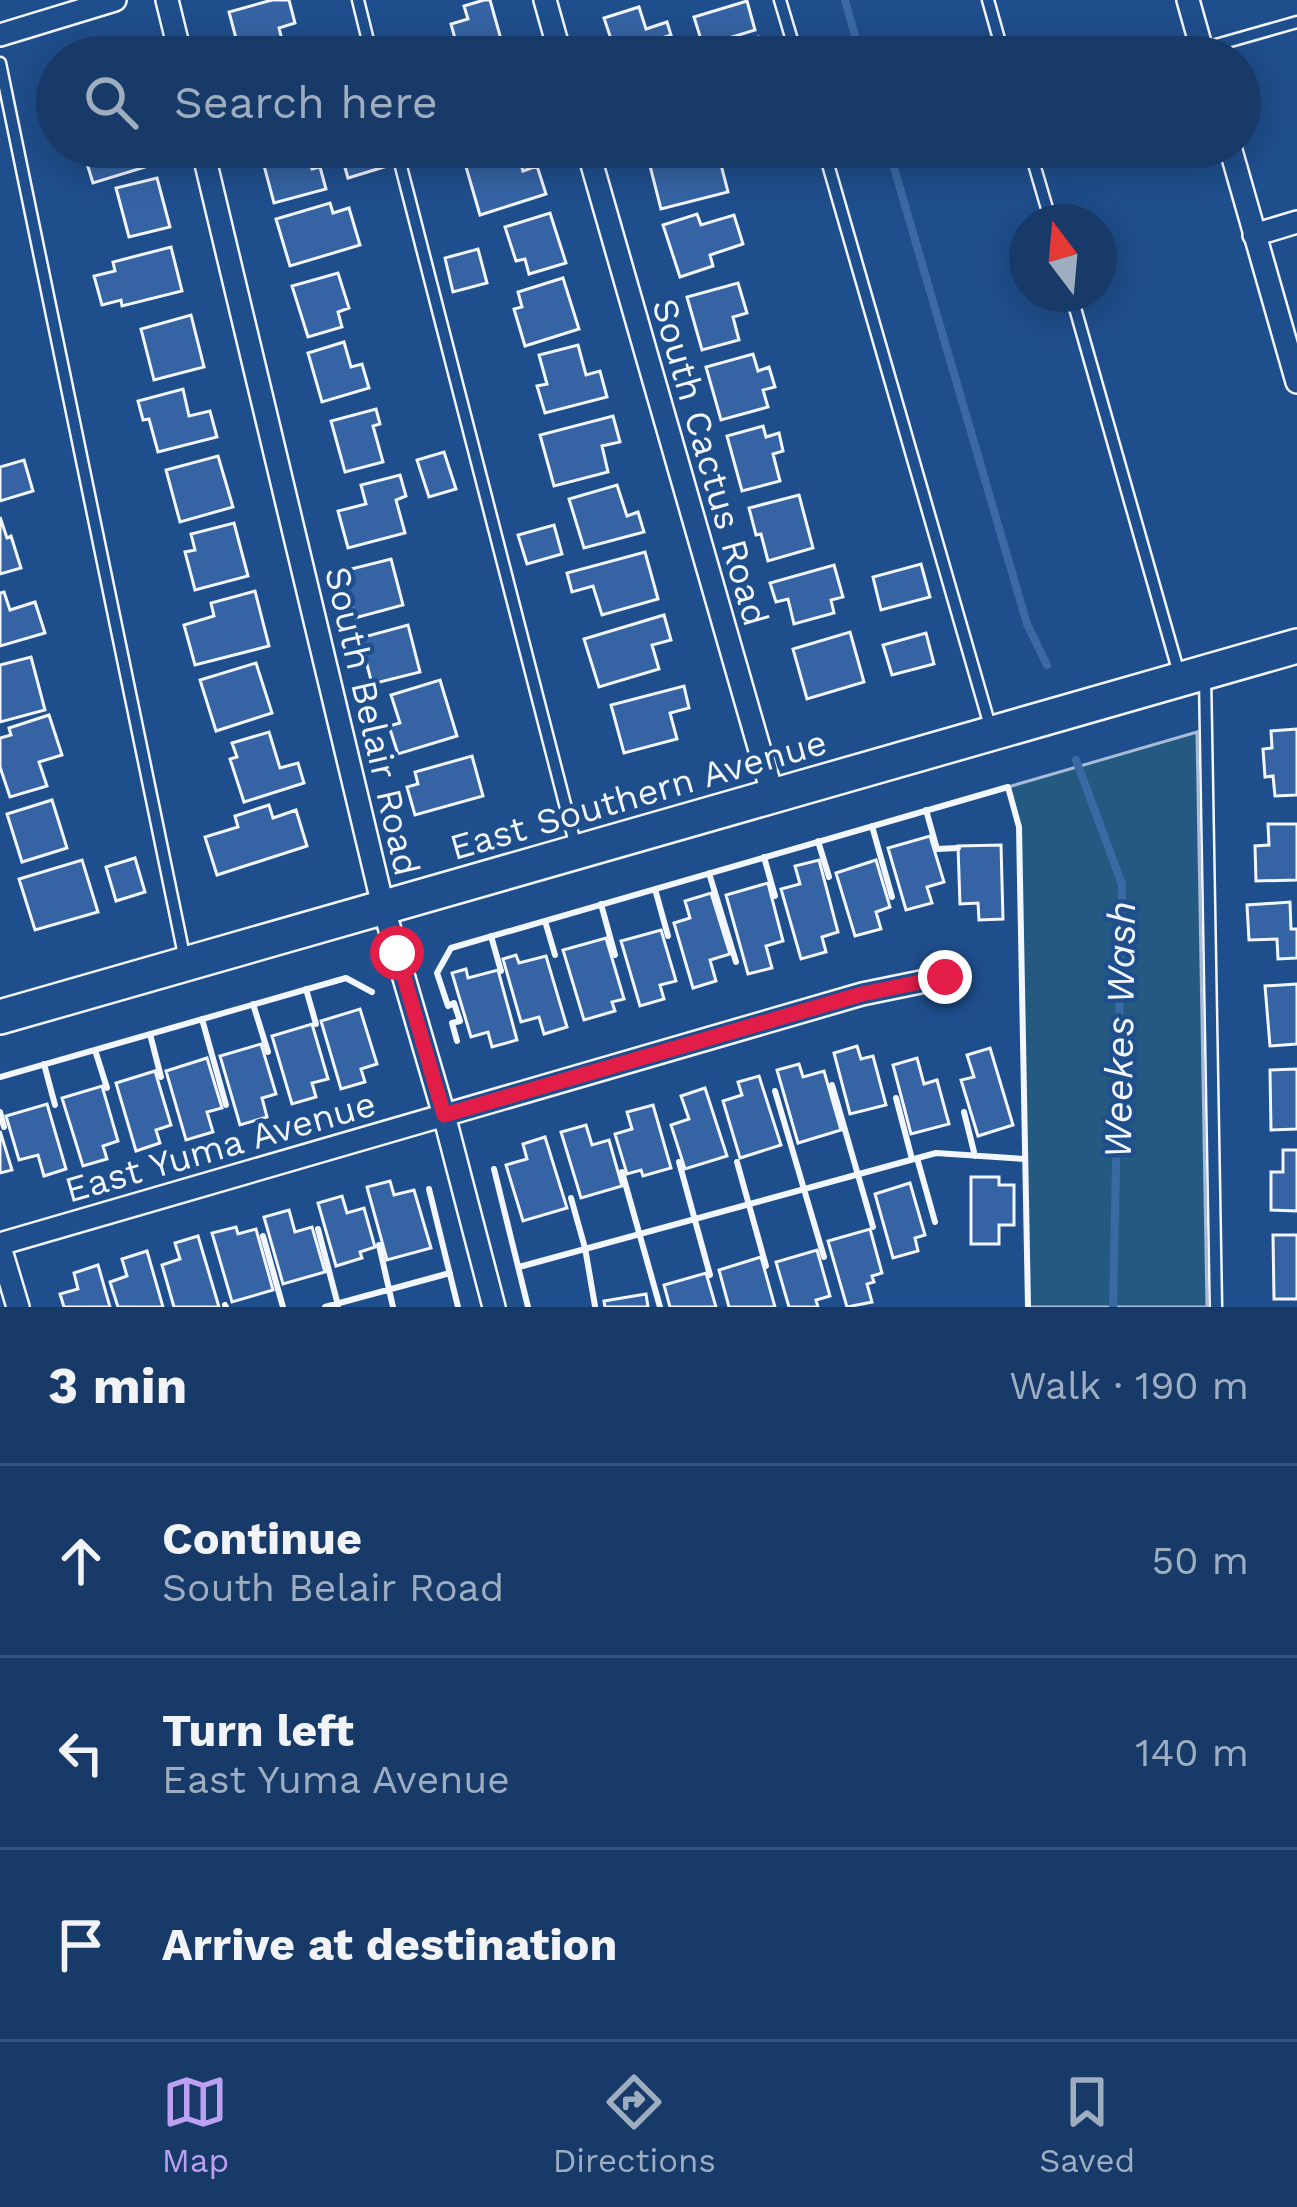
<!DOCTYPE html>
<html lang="en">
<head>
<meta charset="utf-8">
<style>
	:root { --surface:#173a69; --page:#244571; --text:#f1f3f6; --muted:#9eadc0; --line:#36547d; --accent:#bca0f2 }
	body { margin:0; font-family:"Work Sans",sans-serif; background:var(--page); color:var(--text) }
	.compass { position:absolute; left:1009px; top:204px; width:108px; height:108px; border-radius:50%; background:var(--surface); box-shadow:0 6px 30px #0003; rotate:344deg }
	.stop { position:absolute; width:36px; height:36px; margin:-27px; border:9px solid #e11d48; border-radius:50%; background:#fff }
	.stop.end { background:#e11d48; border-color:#fff; box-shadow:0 3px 12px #0008 }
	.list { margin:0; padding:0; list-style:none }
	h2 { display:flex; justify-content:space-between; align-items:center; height:156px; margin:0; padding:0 48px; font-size:51px }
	h2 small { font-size:39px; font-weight:400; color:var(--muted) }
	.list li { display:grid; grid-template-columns:78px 1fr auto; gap:36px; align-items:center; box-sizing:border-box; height:192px; padding:0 48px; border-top:3px solid var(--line) }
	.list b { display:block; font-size:45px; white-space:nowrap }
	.list p { margin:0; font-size:39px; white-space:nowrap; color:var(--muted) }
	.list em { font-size:39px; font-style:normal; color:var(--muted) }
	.icon { flex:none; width:66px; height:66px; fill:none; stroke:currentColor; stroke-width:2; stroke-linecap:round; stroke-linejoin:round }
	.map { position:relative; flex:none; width:1297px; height:1307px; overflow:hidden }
	.search { position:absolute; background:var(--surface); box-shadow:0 6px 30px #0003; left:36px; right:36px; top:36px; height:132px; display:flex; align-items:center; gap:30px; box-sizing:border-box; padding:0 42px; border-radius:66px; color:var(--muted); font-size:45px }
	.sheet { height:732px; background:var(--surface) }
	nav { display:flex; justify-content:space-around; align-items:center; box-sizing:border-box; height:168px; border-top:3px solid var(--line); background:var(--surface); font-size:33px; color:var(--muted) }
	nav a { display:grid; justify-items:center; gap:6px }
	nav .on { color:var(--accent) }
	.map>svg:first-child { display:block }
	.green { fill:#245a82; stroke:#a8bbd7; stroke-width:3 }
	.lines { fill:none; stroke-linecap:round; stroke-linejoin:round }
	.stream { stroke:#3b69a3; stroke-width:8 }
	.building { fill:#3563a3; stroke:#f2f6ff; stroke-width:3 }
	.service-casing { stroke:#f2f6ff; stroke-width:15 }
	.minor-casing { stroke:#f2f6ff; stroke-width:26 }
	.secondary-casing { stroke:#f2f6ff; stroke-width:38 }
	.service { stroke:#1f4e8c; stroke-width:10 }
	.minor { stroke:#1f4e8c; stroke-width:21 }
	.secondary { stroke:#1f4e8c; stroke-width:33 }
	.wall { stroke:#f2f6ff; stroke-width:6 }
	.route { stroke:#e11d48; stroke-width:15 }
	.labels { text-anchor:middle; stroke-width:9; stroke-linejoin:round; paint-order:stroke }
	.street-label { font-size:36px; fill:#f2f6ff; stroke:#1f4e8c }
	.water-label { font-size:39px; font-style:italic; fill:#f2f6ff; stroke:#1f4e8c }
</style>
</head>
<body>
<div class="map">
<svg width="1297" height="1307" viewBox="0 0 1297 1307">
	<rect width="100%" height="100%" fill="#1f4e8c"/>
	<path class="green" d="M1197,732L1207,1307H1028L1019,827L1008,787Z"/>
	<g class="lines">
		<path class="stream" d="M845,0L861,57
			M888,147L1027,624L1047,665
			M1076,760L1122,884L1113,1307"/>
	</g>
	<path class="building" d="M272,0H289L295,23L279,28L285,51L261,57H241L229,12Z
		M484,0H490L506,57H460L451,24L468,19L464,6Z
		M747,1L755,30L703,46L694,17Z
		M639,7L646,29L667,22L671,35L650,42L655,57H617L604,18Z
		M758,37L763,57H708L706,52Z
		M114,41L119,57H62Z
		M100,147H150L155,164L93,183L84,154Z
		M259,147H306L312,169L320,167L326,189L274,203Z
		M339,147H377L384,167L348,178Z
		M506,147H516L523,171L537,166L546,194L480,215L464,160Z
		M676,147H693L697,163L719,157L728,192L661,209L647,154Z
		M157,178L170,227L129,237L116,188Z
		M330,203L333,213L349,208L360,245L290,266L276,219Z
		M550,213L566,263L529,274L525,259L516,261L505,227Z
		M697,214L701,225L734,215L743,244L710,255L713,266L680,277L663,225Z
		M171,247L182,291L122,306L121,300L102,305L94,276L115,271L113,262Z
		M478,249L487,283L453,292L445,258Z
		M338,273L349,308L338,312L342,327L308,337L292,286Z
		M563,278L579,329L525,346L514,309L522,307L518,292Z
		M738,283L747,313L733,317L739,340L702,350L687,297Z
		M191,315L204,367L154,380L141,329Z
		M344,342L351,367L362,364L369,388L322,402L308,353Z
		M578,345L586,375L600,371L607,397L545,413L537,386L547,384L539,355Z
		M753,354L758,371L769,367L775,387L763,390L768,407L721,420L706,367Z
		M183,389L189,416L210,411L217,437L158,452L149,419L143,420L138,401Z
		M376,409L380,424L373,426L383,462L345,472L331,421Z
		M613,416L620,442L602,446L608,472L554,486L540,435Z
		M763,426L766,437L779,433L783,451L773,454L780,481L742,491L727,436Z
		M444,452L456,489L429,497L417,460Z
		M218,456L233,507L180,522L166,470Z
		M24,460L33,491L0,501V467Z
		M400,475L406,496L396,500L405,533L348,548L338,511L366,504L361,485Z
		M617,485L627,516L638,512L644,532L584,548L569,499Z
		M799,495L813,548L768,561L761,534L756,535L749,508Z
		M0,517L7,538L11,536L21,568L0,574Z
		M234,523L248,576L195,590L185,552L195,550L191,534Z
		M554,525L562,554L527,564L518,535Z
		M645,552L658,599L602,615L593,586L572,592L567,573Z
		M391,559L403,605L355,618L343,571Z
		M921,564L930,597L881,610L873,577Z
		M834,565L843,597L831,600L834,613L794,624L788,599L776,602L770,583Z
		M255,591L269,646L195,665L184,625L214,616L211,603Z
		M4,592L10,610L35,602L45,633L0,646V593Z
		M664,615L671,640L652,645L659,669L599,687L584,639Z
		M408,625L420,672L372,684L360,638Z
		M850,632L864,682L807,699L793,649Z
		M926,633L934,664L892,675L883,645Z
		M31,657L45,710L0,722V665Z
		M256,663L272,713L216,731L200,680Z
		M440,680L457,736L398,754L389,726L400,723L391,695Z
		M684,686L689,708L670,713L677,739L624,753L611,705Z
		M49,715L62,755L39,762L47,786L10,797L0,767V738L11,735L9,728Z
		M1297,729V795L1275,796L1273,776L1265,777L1263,749L1272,748L1271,731Z
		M269,732L280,768L298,763L304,783L244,802L230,759L237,757L232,743Z
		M472,756L483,796L415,815L407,787L418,784L415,772Z
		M52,800L67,848L22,862L7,814Z
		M269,805L273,818L296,810L307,846L217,875L205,837L238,827L235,816Z
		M1268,824H1297V880L1256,881L1255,846L1269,845Z
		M930,836L944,882L927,887L932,903L906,910L888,848Z
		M1001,845L1003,919L979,920L978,903L960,904L958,846Z
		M135,858L145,892L116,901L106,867Z
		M82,860L98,912L35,930L19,879Z
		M819,860L838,932L822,937L826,952L801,959L781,889L800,884L795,866Z
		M876,860L890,907L876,912L881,929L855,936L836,873Z
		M768,883L783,941L766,946L772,968L748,974L726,895Z
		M711,893L730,954L710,960L716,981L693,988L674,923L690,918L685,901Z
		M1290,902L1291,929H1297V958L1278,959L1277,939L1249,940L1247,905Z
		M661,930L676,981L660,985L664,999L640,1006L621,941Z
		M606,938L624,999L612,1002L615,1011L584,1020L563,950Z
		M516,955L519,963L546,956L567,1027L544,1034L539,1017L521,1022L503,959Z
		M466,969L468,978L498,970L517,1040L492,1047L488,1032L471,1037L452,973Z
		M1297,984V1044L1270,1046L1265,986Z
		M360,1009L377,1064L361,1069L365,1082L341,1089L321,1021Z
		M312,1024L328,1079L312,1083L316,1097L292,1104L272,1036Z
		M261,1044L276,1094L262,1098L267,1117L240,1125L220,1056Z
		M857,1046L861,1059L873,1056L886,1105L850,1114L834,1053Z
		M990,1048L1013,1125L978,1136L961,1080L974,1077L967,1055Z
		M207,1058L222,1108L207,1112L213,1132L186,1140L166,1071Z
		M917,1058L924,1084L937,1080L949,1124L911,1134L893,1065Z
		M799,1064L803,1077L824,1071L841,1130L798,1143L777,1070Z
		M1297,1069V1129L1271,1130L1270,1070Z
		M155,1071L171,1125L156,1130L160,1143L136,1151L116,1083Z
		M759,1076L781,1145L740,1158L723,1101L742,1095L738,1082Z
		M102,1086L118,1141L103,1146L107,1159L83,1166L62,1098Z
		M705,1088L727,1156L685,1169L671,1125L689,1119L681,1096Z
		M47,1104L66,1169L44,1176L38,1155L19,1160L6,1116Z
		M653,1105L671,1168L643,1176L641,1170L627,1174L615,1134L632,1129L627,1112Z
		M586,1125L592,1145L609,1140L622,1186L581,1198L561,1132Z
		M0,1131L12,1170L0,1173Z
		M545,1137L567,1208L523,1221L506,1165L527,1159L523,1144Z
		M1283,1150H1297V1211L1271,1210V1172H1283Z
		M971,1177H999V1185H1014V1225H999V1244H971Z
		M390,1181L394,1195L414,1190L431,1248L387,1260L367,1187Z
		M910,1183L925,1235L915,1238L918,1251L893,1258L875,1194Z
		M342,1196L347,1213L364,1208L375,1247L360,1252L362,1258L336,1266L318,1203Z
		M289,1210L295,1232L312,1227L325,1272L283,1284L264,1217Z
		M236,1227L238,1234L256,1229L273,1290L232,1302L212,1233Z
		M870,1229L882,1273L872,1276L874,1282L867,1284L872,1302L847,1307L828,1241Z
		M1273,1235H1297V1299H1274Z
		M198,1236L219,1307H174L162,1265L180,1259L175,1243Z
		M817,1250L830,1296L816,1300L818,1307H789L776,1262Z
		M147,1251L163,1307H118L110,1282L127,1276L122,1259Z
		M761,1257L775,1307H729L719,1270Z
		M98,1265L110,1307H64L60,1294L78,1289L74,1273Z
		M706,1273L716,1307H670L664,1285Z
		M646,1294L648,1307H605L604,1301Z"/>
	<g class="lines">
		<defs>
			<path id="service" d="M358,0L372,57
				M780,0L797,57
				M988,0L1004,57
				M1202,49L1297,22
				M0,63L185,960
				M396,147L576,847
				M823,147L990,726
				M1029,147L1051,222
				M1071,294L1180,677
				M1205,676L1216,1307"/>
			<path id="minor" d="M167,0L181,57
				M545,0L561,57
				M1188,0L1204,57
				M0,35L115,0
				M202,147L383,906L444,1115L494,1307
				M587,147L773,796
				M1230,147L1297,382
				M1254,235L1297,222
				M0,1244L862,994L945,977
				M0,1247L18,1307"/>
			<path id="secondary" d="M0,1017L1297,646"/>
		</defs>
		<use href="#service" class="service-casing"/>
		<use href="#minor" class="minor-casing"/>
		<use href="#secondary" class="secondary-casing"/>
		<use href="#service" class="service"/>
		<use href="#minor" class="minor"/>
		<use href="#secondary" class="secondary"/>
		<path class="wall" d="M926,810L937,849L958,848
			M872,826L892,897
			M818,841L829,877
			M764,857L775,896
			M709,873L736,962
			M655,889L668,936
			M601,904L615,955
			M545,921L555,955
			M491,936L501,971
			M306,989L316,1024
			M253,1004L268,1052
			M202,1019L226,1105
			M150,1034L161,1077
			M457,1041L452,1023L460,1021L454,1003L448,1006L437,973L451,948L1008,787L1019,827L1028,1307
			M95,1050L107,1088
			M44,1064L55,1105
			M0,1077L346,978L372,992
			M832,1085L873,1227
			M775,1091L824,1257
			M896,1098L912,1159
			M0,1112L4,1127
			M964,1112L975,1156
			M917,1158L935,1222
			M679,1162L710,1275
			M737,1162L766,1266
			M494,1169L528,1307
			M622,1172L660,1307
			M429,1189L458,1307
			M571,1198L585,1248L595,1306
			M318,1229L338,1305
			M263,1236L283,1307
			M379,1245L393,1307
			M519,1267L936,1153L1025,1159
			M225,1305L226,1307
			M325,1307L450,1273"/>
	</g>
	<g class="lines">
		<path class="route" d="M397,953L444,1115L862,994L945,977"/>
	</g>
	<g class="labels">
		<g class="street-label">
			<text transform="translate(711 462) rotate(74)" y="13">South Cactus Road</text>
			<text transform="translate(373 721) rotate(77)" y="13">South Belair Road</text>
			<text transform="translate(638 794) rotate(-16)" y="13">East Southern Avenue</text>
			<text transform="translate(220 1146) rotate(-16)" y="13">East Yuma Avenue</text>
		</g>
		<g class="water-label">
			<text transform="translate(1119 1030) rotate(-89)" y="14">Weekes Wash</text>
		</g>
	</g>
</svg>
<svg class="compass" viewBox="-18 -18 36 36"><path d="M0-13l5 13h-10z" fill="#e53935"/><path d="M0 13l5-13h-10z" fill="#9eadc0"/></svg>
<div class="stop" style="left:397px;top:953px"></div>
<div class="stop end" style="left:945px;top:977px"></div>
<div class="search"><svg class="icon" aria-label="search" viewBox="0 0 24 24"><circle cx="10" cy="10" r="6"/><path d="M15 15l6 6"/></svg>Search here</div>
</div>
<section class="sheet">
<h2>3 min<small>Walk · 190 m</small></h2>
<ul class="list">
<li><svg class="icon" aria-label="ahead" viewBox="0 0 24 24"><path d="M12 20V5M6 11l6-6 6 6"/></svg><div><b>Continue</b><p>South Belair Road</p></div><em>50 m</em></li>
<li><svg class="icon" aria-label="left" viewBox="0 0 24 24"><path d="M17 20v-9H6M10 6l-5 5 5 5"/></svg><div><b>Turn left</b><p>East Yuma Avenue</p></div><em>140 m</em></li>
<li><svg class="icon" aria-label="arrive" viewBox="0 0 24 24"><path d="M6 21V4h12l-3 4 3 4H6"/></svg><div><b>Arrive at destination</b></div></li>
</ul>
</section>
<nav>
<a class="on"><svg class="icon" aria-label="map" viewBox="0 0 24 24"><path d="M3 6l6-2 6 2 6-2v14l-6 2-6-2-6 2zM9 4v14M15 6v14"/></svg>Map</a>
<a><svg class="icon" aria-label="directions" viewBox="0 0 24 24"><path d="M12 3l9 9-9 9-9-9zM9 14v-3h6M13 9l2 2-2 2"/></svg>Directions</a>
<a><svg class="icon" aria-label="saved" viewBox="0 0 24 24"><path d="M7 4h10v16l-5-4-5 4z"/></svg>Saved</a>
</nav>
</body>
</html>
